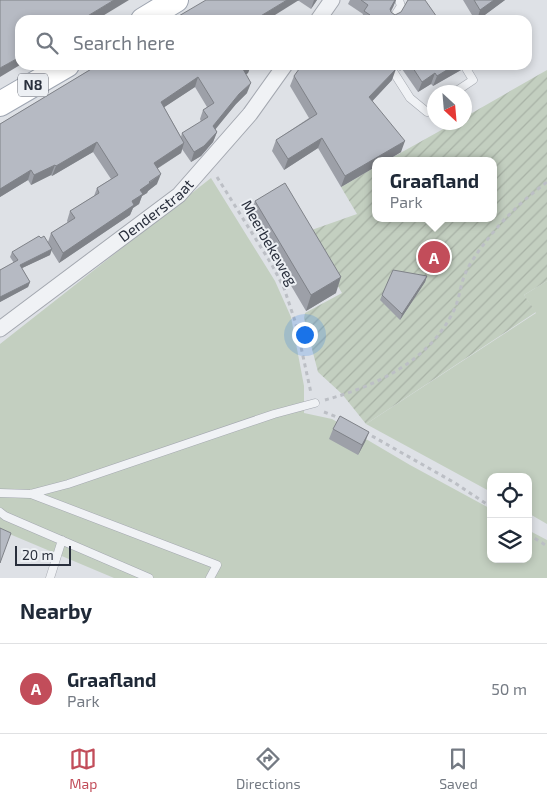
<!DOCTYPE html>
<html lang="en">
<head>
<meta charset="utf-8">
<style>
	:root { --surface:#fff; --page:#f2f2f3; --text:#1f2937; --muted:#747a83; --line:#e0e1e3; --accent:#c24d5a }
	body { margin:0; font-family:"Exo 2",sans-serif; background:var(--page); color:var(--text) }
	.controls { position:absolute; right:15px; bottom:15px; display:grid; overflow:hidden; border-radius:10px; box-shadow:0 2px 8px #0003 }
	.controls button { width:45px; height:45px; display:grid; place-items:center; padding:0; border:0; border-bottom:1px solid var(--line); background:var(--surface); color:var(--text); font:25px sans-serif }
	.compass { position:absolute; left:427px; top:85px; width:45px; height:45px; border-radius:50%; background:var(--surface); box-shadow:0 2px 8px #0003; rotate:154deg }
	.scale { position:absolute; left:15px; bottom:12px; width:56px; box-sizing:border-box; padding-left:5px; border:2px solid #292f3c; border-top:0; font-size:14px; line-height:18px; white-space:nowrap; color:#292f3c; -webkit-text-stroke:4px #edf0f4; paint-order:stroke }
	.you { position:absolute; left:304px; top:334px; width:18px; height:18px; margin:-12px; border:4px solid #fff; border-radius:50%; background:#1a73e8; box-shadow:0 0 0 8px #1a73e833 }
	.badge { display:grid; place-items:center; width:32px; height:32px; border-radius:50%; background:var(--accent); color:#fff; font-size:16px; font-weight:700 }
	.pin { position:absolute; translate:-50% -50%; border:2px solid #fff; box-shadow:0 1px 5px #0006 }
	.popup { position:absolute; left:372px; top:157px; width:125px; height:65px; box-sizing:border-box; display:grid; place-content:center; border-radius:10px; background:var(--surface); filter:drop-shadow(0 1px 4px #0005); font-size:16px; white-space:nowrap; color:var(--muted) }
	.popup b { font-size:19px; color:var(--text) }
	.popup::after { content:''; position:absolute; left:50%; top:100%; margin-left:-10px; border:10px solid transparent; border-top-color:var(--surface) }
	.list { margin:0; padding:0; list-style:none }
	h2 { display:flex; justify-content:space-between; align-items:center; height:65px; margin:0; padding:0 20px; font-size:21px }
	h2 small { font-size:16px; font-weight:400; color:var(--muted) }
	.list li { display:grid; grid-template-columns:32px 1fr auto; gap:15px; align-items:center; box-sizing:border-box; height:90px; padding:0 20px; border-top:1px solid var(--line) }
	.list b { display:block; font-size:19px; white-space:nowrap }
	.list p { margin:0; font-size:16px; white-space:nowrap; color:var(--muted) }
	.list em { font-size:16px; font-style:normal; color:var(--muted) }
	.icon { flex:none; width:28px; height:28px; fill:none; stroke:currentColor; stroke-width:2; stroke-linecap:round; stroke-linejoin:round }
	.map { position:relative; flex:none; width:547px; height:578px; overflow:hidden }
	.search { position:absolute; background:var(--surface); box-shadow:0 2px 8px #0003; left:15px; right:15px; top:15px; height:55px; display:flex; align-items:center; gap:12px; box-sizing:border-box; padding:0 18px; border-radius:15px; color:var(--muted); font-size:19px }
	.sheet { height:155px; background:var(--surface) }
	nav { display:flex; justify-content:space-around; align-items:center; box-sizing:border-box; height:70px; border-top:1px solid var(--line); background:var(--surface); font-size:14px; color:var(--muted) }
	nav a { display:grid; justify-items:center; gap:2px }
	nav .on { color:var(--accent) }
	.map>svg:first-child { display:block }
	.grass { fill:#c3cfc0 }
	.garden { fill:url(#garden-furrows) }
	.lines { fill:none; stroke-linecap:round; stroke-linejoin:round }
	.service-casing { stroke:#a4a8b0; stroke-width:9 }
	.minor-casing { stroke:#a4a8b0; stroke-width:17 }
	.primary-casing { stroke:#9ea5b1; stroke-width:26 }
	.path { stroke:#bcbfc5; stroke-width:3; stroke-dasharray:4 4; stroke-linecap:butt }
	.service { stroke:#f0f2f5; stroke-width:8 }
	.minor { stroke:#f0f2f5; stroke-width:15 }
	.primary { stroke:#fff; stroke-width:24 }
	.wall { fill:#9da0a8; fill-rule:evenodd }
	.shaded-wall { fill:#7f8288 }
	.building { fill:#b6bac3; stroke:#7f8288 }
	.labels { text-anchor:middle; stroke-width:4; stroke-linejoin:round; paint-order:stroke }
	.shield { fill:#edf0f4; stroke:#646973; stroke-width:1 }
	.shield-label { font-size:14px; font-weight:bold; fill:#292f3c }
	.street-label { font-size:15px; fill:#292f3c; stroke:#edf0f4 }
</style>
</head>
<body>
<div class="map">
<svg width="547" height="578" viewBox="0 0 547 578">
	<defs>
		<pattern id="garden-furrows" width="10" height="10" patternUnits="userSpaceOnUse" patternTransform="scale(1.25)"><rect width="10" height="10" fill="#c3cfc0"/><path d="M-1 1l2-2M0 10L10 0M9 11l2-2" fill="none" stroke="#a8b2a6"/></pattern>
	</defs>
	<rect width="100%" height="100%" fill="#dee1e6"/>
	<path class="grass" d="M211,178L275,281L291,317L304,386V413L332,419L410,465L491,509V559H528V530L547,540V578H114L0,530V344Z
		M547,281V524L528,513V477H491V492L366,424L536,313L524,295Z"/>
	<path class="garden" d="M547,70V281L524,295L536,312L366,424L342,394L318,372L304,318L305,313L342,293L306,232L357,214L341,187L375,167V218H493V161H386L454,123L464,122L465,117Z"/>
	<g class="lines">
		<defs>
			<path id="service" d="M392,20L401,6L399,0
				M389,65L410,98L427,112L434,107
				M455,92L473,80L464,65
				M0,493L30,494L68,484L274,414L315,403
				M31,494L217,565L210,578
				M0,512L5,516L149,578
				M50,578L62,540"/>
			<g id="minor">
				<path d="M318,20L332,0"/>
				<path id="s1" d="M0,329L179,195L250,114L285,65"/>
			</g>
			<path id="primary" d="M143,20L176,0
				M0,104L67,65"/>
		</defs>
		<use href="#service" class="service-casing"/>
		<use href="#minor" class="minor-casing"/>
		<use href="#primary" class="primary-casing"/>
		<path class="path" d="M217,177L272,265L284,288L296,324L311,393
			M325,400C376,386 429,361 453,312C460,299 460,284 466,272C469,265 474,258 478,252C498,224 520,202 547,182
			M324,412L342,419
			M365,432L455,483L491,507
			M528,534L547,546"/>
		<use href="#service" class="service"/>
		<use href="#minor" class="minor"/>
		<use href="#primary" class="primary"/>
	</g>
	<path class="wall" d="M206,0H317L311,9L299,1Z
		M350,0H396L391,12L395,15L439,20H361L363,14L348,4Z
		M463,0H505L478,20H475Z
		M98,65H251L248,73L246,74L247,93L236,104L215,129L217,132L213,142L201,156L191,162L182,149L181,153L157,169V184L148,191L147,193L142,196L139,204L133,208L130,215L59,263L51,250L50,255L22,268L30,282L28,287L0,302V270L14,263L10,257L12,252L41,238L48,242L51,233L68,223L67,221L70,211L94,196L97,188L111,179L93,152L52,176L51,175L31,185L28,180L0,197V124ZM195,87L207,107L203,110L200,119L201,122L182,133L181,137L164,107Z
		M395,65H463L461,70L433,86L431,84L418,92L402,69L400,71Z
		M294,76L392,80L372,101L401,152L386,161H375V167L341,187L318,148L284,170L272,151L276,140L309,118L290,86Z
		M255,201L336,293L306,311L250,216Z
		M427,276L425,282L400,320L380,300L382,295Z
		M333,429L369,432L365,442L358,455L329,439Z"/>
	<path class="shaded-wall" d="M114,0H129L96,20H81Z
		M287,0H299L267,20H254Z
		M314,0H317L311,9Z
		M395,0H396L393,7L386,19L390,9Z
		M494,0H505L478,20H477L480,10Z
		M20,57V65L0,77V68Z
		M249,65H251L248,73L239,79L243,69Z
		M455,65H463L461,70L433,86L437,76Z
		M396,69L392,80L366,108L369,97Z
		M435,73L431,84L418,92L422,82Z
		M198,77L195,87L157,112L161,102Z
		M251,83L247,93L236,104L210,136L213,126L239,94Z
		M217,132L213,142L201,156L191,162L194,152Z
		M322,138L318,148L284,170L288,159Z
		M405,141L401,152L386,161H375V167L341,187L345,176Z
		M97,142L93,152L52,176L56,166Z
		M184,143L181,153L150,173L154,163Z
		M55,165L51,175L31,185L34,175Z
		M31,170L28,180L0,197V189Z
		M161,174L157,184L148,191L147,193L142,196L139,204L133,208L130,215L59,263L63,253L132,201L140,190Z
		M52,249L50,255L18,270L20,265Z
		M427,276L425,282L400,320L402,314Z
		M341,277L336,293L306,311L311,295Z
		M30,282L28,287L0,302V297Z
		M369,432L365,442L358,455L362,445Z"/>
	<path class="building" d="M0,0H114L81,20H20V57L0,68Z
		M206,0H287L254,20H172Z
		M361,0H395L390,9L391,12L395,15L401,12L408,0H425L439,20H366L370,15L364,11L368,5Z
		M474,0H494L480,10Z
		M98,65H249L243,69L251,83L239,94L213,126L217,132L204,146L194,152L182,133L208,117L203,110L214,103L198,77L161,102L184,143L154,163L161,174L149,182L150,183L140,190L143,194L132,201L134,205L63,253L51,233L75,218L70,211L99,193L97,188L118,175L97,142L56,166L55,165L34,175L31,170L0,189V124Z
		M302,65H393L396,69L369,97L405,141L345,176L322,138L288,159L276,140L317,114L294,76Z
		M411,65H455L437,76L435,73L422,82Z
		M285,183L341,277L311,295L255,201Z
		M39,236L41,238L44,236L52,249L20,265L30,282L0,297V270L18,260L12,252Z
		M393,270L427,276L402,314L382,295Z
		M340,416L369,432L362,445L333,429Z
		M0,528L11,533L0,563Z"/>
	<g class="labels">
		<rect class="shield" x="18" y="73.5" width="30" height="23" rx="4"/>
		<g class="shield-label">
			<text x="33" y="90">N8</text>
		</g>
		<g class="street-label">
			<text dy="5" stroke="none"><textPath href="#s1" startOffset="196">Denderstraat</textPath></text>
			<text transform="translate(269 243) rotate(60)" y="5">Meerbekeweg</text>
		</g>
	</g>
</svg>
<div class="controls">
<button><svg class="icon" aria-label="locate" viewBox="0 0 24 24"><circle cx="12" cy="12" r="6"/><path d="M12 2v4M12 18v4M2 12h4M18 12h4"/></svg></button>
<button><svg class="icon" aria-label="layers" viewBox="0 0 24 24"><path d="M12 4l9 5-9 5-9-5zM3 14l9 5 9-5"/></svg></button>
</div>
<svg class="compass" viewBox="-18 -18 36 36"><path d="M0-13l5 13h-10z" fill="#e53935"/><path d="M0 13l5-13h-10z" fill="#747a83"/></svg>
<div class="scale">20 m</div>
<div class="you"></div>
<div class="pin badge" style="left:434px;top:257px">A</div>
<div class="popup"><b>Graafland</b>Park</div>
<div class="search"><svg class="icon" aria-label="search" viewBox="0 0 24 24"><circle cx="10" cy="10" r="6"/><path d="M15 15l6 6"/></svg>Search here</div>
</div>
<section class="sheet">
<h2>Nearby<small></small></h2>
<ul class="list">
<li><span class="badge">A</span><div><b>Graafland</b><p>Park</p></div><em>50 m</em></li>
</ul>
</section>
<nav>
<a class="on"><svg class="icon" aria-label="map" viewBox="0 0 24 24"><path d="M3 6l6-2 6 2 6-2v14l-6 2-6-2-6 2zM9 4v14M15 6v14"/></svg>Map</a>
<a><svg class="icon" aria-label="directions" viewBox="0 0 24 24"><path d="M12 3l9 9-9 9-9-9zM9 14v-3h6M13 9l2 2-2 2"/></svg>Directions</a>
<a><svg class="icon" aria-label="saved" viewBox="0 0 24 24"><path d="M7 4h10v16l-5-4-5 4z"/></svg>Saved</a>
</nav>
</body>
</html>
